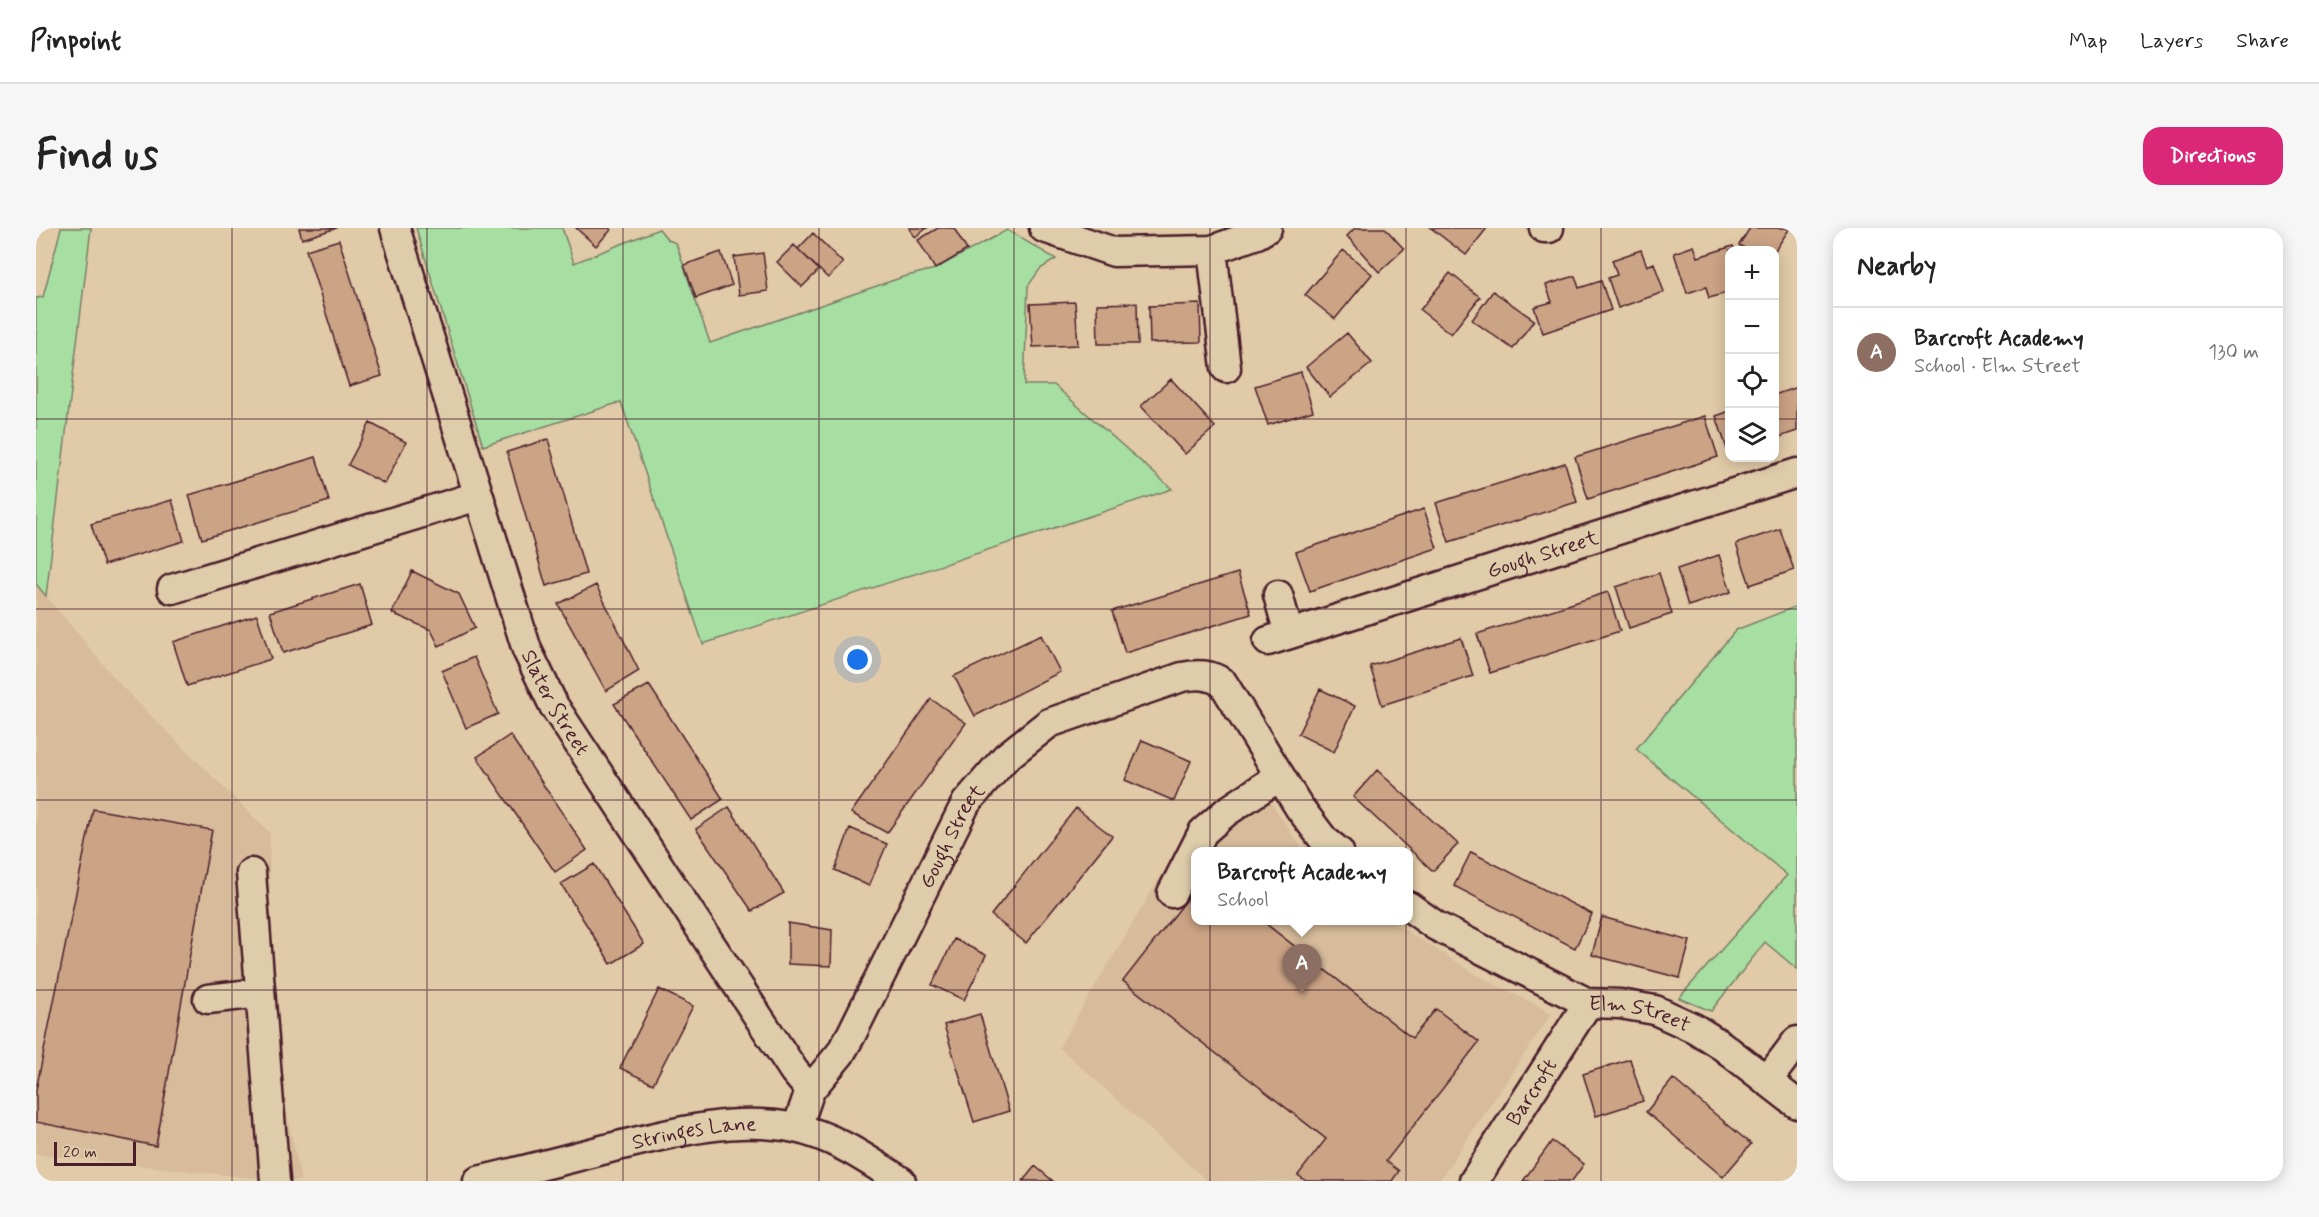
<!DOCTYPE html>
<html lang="en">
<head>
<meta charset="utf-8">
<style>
	:root { --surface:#fff; --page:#f6f6f6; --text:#222; --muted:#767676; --line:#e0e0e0; --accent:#db2777 }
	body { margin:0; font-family:Mynerve,sans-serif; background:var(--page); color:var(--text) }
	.controls { position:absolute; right:18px; top:18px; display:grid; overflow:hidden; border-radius:12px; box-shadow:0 3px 15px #0003 }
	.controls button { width:54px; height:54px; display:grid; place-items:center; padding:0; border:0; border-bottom:2px solid var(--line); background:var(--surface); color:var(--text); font:30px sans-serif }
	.scale { position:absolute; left:18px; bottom:15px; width:82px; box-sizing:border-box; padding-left:6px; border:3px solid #4a1f2b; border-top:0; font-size:16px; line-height:21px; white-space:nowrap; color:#4a1f2b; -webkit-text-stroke:4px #deccaa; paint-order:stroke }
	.you { position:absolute; left:822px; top:432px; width:21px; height:21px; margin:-15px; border:4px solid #fff; border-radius:50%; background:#1a73e8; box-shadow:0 0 0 9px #1a73e833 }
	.badge { display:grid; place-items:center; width:39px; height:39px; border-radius:50%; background:var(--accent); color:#fff; font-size:20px; font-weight:700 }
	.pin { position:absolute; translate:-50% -50px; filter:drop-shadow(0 2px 3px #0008) }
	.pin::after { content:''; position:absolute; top:32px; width:21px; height:18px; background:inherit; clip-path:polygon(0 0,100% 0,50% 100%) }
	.popup { position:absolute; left:1155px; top:619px; width:222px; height:78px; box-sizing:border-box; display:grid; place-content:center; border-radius:12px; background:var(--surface); filter:drop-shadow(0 2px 4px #0005); font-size:20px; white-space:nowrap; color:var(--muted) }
	.popup b { font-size:22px; color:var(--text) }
	.popup::after { content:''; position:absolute; left:50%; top:100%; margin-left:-12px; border:12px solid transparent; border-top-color:var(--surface) }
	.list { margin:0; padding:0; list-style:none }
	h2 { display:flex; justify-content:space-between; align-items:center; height:78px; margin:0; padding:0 24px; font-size:26px }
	h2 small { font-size:20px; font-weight:400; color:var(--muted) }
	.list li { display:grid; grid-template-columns:39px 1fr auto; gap:18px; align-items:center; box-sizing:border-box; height:90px; padding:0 24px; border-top:2px solid var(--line) }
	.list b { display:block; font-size:22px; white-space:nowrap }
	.list p { margin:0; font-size:20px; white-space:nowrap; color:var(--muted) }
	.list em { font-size:20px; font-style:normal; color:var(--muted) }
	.icon { flex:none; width:33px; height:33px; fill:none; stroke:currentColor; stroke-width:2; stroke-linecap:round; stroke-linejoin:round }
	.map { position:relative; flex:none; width:1761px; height:953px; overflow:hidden; border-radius:18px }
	header { display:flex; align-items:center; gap:36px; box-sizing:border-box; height:84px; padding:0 30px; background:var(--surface); border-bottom:2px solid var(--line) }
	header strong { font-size:28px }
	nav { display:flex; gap:33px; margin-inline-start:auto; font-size:21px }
	.intro { display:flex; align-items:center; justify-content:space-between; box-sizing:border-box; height:144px; padding:0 36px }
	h1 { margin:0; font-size:42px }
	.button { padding:15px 27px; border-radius:18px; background:var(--accent); color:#fff; font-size:21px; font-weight:700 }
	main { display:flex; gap:36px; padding:0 36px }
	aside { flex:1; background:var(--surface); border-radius:18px; box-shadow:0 3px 15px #0003 }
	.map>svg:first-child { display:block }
	.built { fill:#d7bb9b }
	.green { fill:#a7dfa3; stroke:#787f67; stroke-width:1.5 }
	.building { fill:#cba385; stroke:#4a1f2b; stroke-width:1.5 }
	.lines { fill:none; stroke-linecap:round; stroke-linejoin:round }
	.minor-casing { stroke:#4a1f2b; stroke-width:33 }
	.minor { stroke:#deccaa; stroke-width:28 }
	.grid { fill:none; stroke:#4a1f2b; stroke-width:1.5; stroke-opacity:0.55 }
	.labels { text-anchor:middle; stroke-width:5; stroke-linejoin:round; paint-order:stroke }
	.street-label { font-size:21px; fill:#4a1f2b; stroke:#deccaa }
</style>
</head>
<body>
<header>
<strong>Pinpoint</strong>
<nav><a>Map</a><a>Layers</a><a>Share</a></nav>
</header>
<div class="intro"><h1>Find us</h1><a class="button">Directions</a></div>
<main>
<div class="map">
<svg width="1761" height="953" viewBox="0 0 1761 953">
	<rect width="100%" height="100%" fill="#e1caa7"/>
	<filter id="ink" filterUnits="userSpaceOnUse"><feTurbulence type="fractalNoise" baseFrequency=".0167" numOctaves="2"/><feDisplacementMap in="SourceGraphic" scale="12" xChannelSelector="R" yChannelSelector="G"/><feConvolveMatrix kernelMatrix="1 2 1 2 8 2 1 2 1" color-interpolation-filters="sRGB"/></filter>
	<g filter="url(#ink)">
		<path class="built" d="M0,356L87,460L234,605L231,787L265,953H245L0,926Z
			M1234,573L1268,623L1160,624V692L1355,693L1441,747L1516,785L1403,953H1171L1023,819L1145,614Z"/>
		<path class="green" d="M25,0H55L10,368L0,356V70L7,69Z
			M380,0H526L538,35L623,1L632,12L640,15L674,115L867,49L899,41L971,2L1020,31L1004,41L992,58L988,157H1018L1136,261L667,416L585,174L447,218Z
			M1761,378V741L1729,714L1675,783L1643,770L1751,647L1600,521L1700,402Z"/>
		<path class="building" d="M263,0H301L266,11Z
			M540,0H573L575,2L560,18Z
			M873,0H891L879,9Z
			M902,0H918L931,22L899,41L882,12Z
			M1319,0H1349L1368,21L1343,44L1311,8Z
			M1395,0H1451L1430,27Z
			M1714,0H1754L1738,24L1712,22L1703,17Z
			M777,5L807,35L792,50L762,21Z
			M303,12L346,148L313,158L270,22Z
			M758,17L783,42L766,59L741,34Z
			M1658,18L1662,29L1697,18L1699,22H1694V64L1673,70L1670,59L1651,65L1638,25Z
			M1307,22L1336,46L1299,91L1269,67Z
			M1605,22L1611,38L1618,35L1628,64L1582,80L1572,50L1581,47L1576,32Z
			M685,24L696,57L660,70L648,37Z
			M727,25L732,63L703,67L698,29Z
			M1414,45L1444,69L1415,106L1384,82Z
			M1539,48L1543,60L1565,53L1575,82L1507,105L1498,79L1516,74L1510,57Z
			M1457,63L1498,92L1477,121L1436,92Z
			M1039,74L1042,117L997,119L994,76Z
			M1101,75L1102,116H1062L1061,76Z
			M1164,76L1165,114L1114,115L1113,78Z
			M1311,105L1336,135L1294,169L1270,139Z
			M1265,144L1277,183L1232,197L1219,158Z
			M1135,151L1179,199L1149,226L1105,178Z
			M1761,159V203L1738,211V167Z
			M1694,183V227H1693L1680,188Z
			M1669,188L1682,229L1552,271L1539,229Z
			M334,195L370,214L349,256L312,237Z
			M512,211L550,346L510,358L471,224Z
			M280,229L293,273L166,311L153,267Z
			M1529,235L1541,274L1413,314L1400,275Z
			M136,272L148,313L68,337L55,296Z
			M1388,281L1401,320L1274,363L1260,324Z
			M1744,301L1758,342L1714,357L1700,316Z
			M1683,327L1695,364L1652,378L1641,341Z
			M376,343L423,366L439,400L403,418L395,402L356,385Z
			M1202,345L1215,386L1089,425L1076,383Z
			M1623,345L1636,386L1593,400L1580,359Z
			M324,356L336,397L247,425L234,384Z
			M560,357L603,443L570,463L522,376Z
			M1572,364L1584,403L1454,445L1441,406Z
			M221,387L235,431L151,458L137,414Z
			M1005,407L1024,444L939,488L918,448Z
			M1425,410L1437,448L1346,477L1334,438Z
			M438,429L462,486L430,500L406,443Z
			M613,457L687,571L655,592L578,476Z
			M1284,461L1319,478L1298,524L1262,506Z
			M895,471L930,495L851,605L815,585Z
			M474,507L551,622L519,644L441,529Z
			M1106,512L1155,533L1138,573L1089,552Z
			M1341,542L1422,616L1397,643L1317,569Z
			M693,579L748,665L716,683L660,601Z
			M1040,580L1076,608L990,715L955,687Z
			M57,581L176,602L120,918L0,894V862Z
			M814,600L851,616L833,658L799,642Z
			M1435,624L1556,686L1539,720L1418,658Z
			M558,636L608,716L575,736L525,656Z
			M1160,660V692H1225L1376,810L1400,781L1443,814L1350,933L1363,943L1356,953H1270L1262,947L1290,911L1087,753Z
			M1566,689L1654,713L1644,750L1556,727Z
			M752,695L796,702L795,738L752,736Z
			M918,711L950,727L928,772L896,757Z
			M623,761L657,778L617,856L584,840Z
			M944,786L973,883L938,894L908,797Z
			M1594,831L1607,873L1560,888L1547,846Z
			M1637,851L1715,916L1687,949L1610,884Z
			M1516,913L1548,936L1536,953H1487Z
			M999,938L1017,953H987Z"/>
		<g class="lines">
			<defs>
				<g id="minor">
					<path id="s1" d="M359,0L491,422L518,478L758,843L774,862L761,900"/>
					<path d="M1008,0L1078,24L1176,22L1221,6L1231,0"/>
					<path d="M1508,0H1513"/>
					<path d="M1176,22L1190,140"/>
					<path d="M136,361L442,268"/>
					<path d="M1242,367L1253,406"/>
					<path id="s2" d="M1232,413L1761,245"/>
					<path d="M215,645L239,953"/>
					<path d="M1136,665L1167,604L1190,584L1244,548"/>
					<path id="s3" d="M1372,678L1400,698L1552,775L1584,776L1619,782L1658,800L1685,817L1761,876"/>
					<path d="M172,771L224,765"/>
					<path d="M1731,853L1761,813"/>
					<path id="s4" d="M774,862L804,826L815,807L930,575L970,529L1013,495L1146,449C1162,446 1174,446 1187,455L1263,579L1288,612L1303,624"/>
					<path id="s5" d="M442,953C485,943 528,932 570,921C631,906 696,887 759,900C798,908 832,932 865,953"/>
					<path id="s6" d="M1438,953L1552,775"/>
				</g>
			</defs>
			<use href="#minor" class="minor-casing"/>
			<use href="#minor" class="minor"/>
		</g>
	</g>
	<path class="grid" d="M196,0V953M391,0V953M587,0V953M783,0V953M978,0V953M1174,0V953M1370,0V953M1565,0V953M0,191H1694M1738,191H1761M0,381H1761M0,572H1761M0,762H1761"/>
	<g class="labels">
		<g class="street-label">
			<text dy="7" stroke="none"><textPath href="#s2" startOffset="288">Gough Street</textPath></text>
			<text dy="7" stroke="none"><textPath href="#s1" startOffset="502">Slater Street</textPath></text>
			<text dy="7" stroke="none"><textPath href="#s4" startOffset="292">Gough Street</textPath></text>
			<text dy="7" stroke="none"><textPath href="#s3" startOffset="258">Elm Street</textPath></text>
			<text dy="7" stroke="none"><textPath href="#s6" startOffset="106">Barcroft</textPath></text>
			<text dy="7" stroke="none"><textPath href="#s5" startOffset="222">Stringes Lane</textPath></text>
		</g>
	</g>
</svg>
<div class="controls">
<button>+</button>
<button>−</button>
<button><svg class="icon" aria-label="locate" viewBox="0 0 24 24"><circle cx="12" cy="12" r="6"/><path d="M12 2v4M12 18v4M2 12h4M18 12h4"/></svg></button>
<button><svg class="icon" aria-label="layers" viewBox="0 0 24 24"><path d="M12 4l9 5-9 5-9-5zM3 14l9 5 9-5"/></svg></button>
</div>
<div class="scale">20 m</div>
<div class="you"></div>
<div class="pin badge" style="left:1266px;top:766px;background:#8d6e63">A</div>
<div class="popup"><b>Barcroft Academy</b>School</div>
</div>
<aside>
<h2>Nearby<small></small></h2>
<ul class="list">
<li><span class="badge" style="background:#8d6e63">A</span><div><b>Barcroft Academy</b><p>School · Elm Street</p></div><em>130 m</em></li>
</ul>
</aside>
</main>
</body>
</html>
